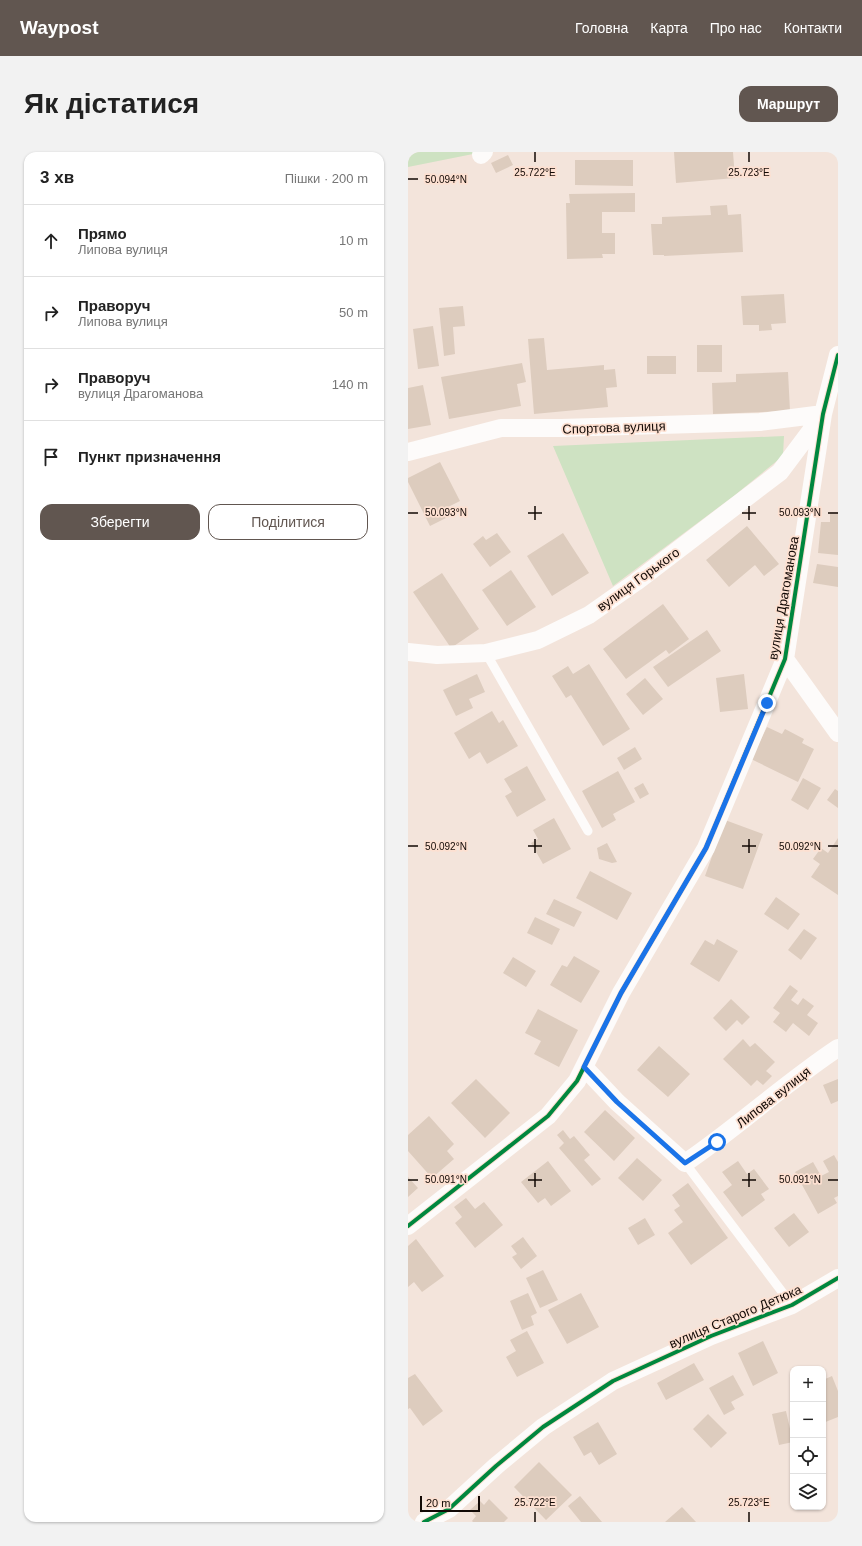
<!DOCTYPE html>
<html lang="uk">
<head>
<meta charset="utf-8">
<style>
	:root { --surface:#fff; --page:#f2f2f2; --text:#222; --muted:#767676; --line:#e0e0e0; --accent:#615650 }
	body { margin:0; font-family:Helvetica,sans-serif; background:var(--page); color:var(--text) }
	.controls { position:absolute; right:12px; bottom:12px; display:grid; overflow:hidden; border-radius:8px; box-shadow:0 1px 3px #0004 }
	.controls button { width:36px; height:36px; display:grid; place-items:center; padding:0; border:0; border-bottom:1px solid var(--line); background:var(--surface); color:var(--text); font:20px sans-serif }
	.scale { position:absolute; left:12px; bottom:10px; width:60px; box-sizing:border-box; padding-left:4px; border:2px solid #120905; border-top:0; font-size:11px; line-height:14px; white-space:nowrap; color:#120905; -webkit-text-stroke:3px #fde0d1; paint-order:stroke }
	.stop { position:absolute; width:12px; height:12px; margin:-9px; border:3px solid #1a73e8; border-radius:50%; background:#fff }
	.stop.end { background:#1a73e8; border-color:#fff; box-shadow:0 1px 4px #0008 }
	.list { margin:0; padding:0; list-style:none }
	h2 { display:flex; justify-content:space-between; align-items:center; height:52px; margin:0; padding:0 16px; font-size:17px }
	h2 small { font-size:13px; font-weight:400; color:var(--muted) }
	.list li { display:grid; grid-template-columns:26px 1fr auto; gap:12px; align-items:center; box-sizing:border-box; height:72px; padding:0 16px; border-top:1px solid var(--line) }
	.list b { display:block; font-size:15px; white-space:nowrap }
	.list p { margin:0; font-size:13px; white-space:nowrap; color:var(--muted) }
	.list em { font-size:13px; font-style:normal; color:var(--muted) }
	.actions { display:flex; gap:8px; padding:12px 16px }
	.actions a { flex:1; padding:9px 0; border:1px solid var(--accent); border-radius:12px; text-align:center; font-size:14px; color:var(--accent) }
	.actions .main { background:var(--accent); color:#fff }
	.icon { flex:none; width:22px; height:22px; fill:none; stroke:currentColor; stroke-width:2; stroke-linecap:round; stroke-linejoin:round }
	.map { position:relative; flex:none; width:430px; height:1370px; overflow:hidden; border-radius:12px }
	header { display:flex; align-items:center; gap:24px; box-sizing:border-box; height:56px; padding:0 20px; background:var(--accent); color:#fff }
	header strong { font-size:19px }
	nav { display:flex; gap:22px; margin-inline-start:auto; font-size:14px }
	.intro { display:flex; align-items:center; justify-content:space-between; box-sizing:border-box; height:96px; padding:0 24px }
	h1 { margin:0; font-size:28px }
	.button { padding:10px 18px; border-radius:12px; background:var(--accent); color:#fff; font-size:14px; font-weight:700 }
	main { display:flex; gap:24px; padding:0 24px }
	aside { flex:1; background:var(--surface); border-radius:12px; box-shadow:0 1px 3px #0004 }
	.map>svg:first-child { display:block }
	.green { fill:#cee2c2 }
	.building { fill:#ddccbe }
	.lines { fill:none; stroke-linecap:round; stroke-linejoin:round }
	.lane { stroke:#fdfbfa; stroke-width:9 }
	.street { stroke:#fdfbfa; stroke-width:18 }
	.cycleway-casing { stroke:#fde0d1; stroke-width:6 }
	.cycleway { stroke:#00873e; stroke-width:4 }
	.route { stroke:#1a73e8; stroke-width:5 }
	.ticks { fill:none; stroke:#120905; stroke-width:1.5 }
	.labels { text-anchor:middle; stroke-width:3.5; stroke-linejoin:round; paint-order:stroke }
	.street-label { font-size:13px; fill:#120905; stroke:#fde0d1 }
	.ticks-label { font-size:10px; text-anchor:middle; fill:#120905; stroke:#fde0d1; stroke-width:3.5; stroke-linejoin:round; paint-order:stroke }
</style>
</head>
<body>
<header>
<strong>Waypost</strong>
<nav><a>Головна</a><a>Карта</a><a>Про нас</a><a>Контакти</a></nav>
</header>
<div class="intro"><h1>Як дістатися</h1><a class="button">Маршрут</a></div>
<main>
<aside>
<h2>3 хв<small>Пішки · 200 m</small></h2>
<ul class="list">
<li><svg class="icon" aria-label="ahead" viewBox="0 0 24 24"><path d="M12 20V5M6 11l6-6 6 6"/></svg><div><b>Прямо</b><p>Липова вулиця</p></div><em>10 m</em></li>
<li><svg class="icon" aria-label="right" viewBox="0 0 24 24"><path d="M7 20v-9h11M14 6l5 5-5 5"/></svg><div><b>Праворуч</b><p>Липова вулиця</p></div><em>50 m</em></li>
<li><svg class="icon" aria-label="right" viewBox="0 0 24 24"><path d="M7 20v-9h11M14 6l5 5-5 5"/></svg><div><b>Праворуч</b><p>вулиця Драгоманова</p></div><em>140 m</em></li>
<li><svg class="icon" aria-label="arrive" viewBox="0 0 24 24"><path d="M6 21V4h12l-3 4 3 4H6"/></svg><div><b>Пункт призначення</b></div></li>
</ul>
<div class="actions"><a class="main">Зберегти</a><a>Поділитися</a></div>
</aside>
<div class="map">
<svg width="430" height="1370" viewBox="0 0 430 1370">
	<rect width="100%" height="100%" fill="#f3e4db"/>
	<path class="green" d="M0,0H75L0,15Z
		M376,284L375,304L327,343L205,434L145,294Z"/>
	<path class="building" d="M266,0H325L327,26L268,31Z
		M100,3L105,13L88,21L83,11Z
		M167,8H225V34L167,33Z
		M227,41V60H194V81H207V102H194L195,106L159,107L158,51H162L161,42Z
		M319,53L320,63L333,62L335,100L256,104V103H245L243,72H254V65L303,63L302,54Z
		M376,142L378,171L363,172L364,178L351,179V173H335L333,144Z
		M55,154L57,174L45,175L47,202L36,204L31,156Z
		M25,174L31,214L10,217L5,177Z
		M136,186L139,218L196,213V218L207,217L209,235L198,236L200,255L126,262L120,187Z
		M289,193H314V220H289Z
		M239,204H268V222H239Z
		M114,211L118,230L109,232L113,254L41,267L33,225Z
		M380,220L382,259L305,262L304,231L328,230V222Z
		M15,233L23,273L0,277V236Z
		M32,310L52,349L34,358L38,366L22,374L0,330V326Z
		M422,360H430V403L410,401L413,370H422Z
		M339,374L371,412L356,424L347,413L321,435L298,408Z
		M89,381L103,400L82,415L65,392L75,384L78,388Z
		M155,381L181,421L144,444L119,404Z
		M409,412L430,415V435L405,431Z
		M103,418L128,455L99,474L74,438Z
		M34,421L71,477L43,496L5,440Z
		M255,452L281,487L261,502L258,498L218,527L195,497Z
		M299,478L313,499L260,535L245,515Z
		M181,512L222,577L195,594L163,543L158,546L144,524L160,514L165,522Z
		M69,522L77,540L61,547L65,556L48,564L35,538Z
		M336,522L340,557L312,560L308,526Z
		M237,526L255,547L235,563L218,542Z
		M84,559L91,571L95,568L110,594L79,612L72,600L61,607L46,581Z
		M359,575L374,582L377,577L396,587L394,591L406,597L390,630L343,607Z
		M227,595L234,607L216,618L209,606Z
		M119,614L138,648L109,665L97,644L104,640L96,627Z
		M210,619L227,650L205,662L208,668L194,676L174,639Z
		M395,626L413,636L400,658L383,648Z
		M235,631L241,642L232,647L226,636Z
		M427,637L430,639V656L419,648Z
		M146,666L163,697L135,712L123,691L130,687L125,678Z
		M317,668L355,682L335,737L297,724Z
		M430,686V743L403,725L412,712L405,707L413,696L420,701Z
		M199,691L209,710L204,711L191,707L189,696Z
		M182,719L224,741L209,768L168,746Z
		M368,745L392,762L380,778L356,762Z
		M146,747L174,760L166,775L138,762Z
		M127,765L152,777L144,793L119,781Z
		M396,777L409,786L393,808L380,798Z
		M309,787L330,799L311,830L282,812L297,788L306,793Z
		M166,804L192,819L173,851L142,833L154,813L159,815Z
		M105,805L128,819L118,835L95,821Z
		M382,833L390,839L383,848L390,853L395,846L406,854L399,863L410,871L401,884L385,871L378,880L365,870L372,861L365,856Z
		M323,847L342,865L334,873L329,868L318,879L305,866Z
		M130,857L170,878L151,915L126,902L133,889L117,881Z
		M335,887L342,895L347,891L367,910L358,919L364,924L355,933L349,928L343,934L315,907Z
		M251,894L282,922L260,945L229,918Z
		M68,927L102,961L77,986L43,951Z
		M430,927V949L423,952L415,933Z
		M197,958L227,986L206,1009L176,980Z
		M21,964L46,992L39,999L46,1007L24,1026L0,999V983Z
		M155,978L162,987L166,984L182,1003L176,1008L193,1027L184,1034L151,996L156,991L149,983Z
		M426,1003L430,1010V1044L426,1046L429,1051L410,1062L387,1020L405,1010L413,1024L421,1020L415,1009Z
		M229,1006L254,1028L235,1049L210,1026Z
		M140,1009L163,1039L143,1054L137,1046L130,1051L113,1030Z
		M330,1009L339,1022L346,1017L361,1037L353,1042L357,1048L334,1065L315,1040L324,1033L314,1020Z
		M0,1025L10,1036L0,1045Z
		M280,1031L320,1086L283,1113L260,1081L275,1070L266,1058L272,1054L264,1043Z
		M58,1046L67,1057L76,1050L95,1073L67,1096L47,1071L54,1065L46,1055Z
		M386,1061L401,1080L381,1095L366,1076Z
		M237,1066L247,1083L230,1093L220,1076Z
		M115,1085L129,1104L113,1117L104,1105L109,1102L103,1094Z
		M8,1087L36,1124L14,1140L6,1130L0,1135V1094Z
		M135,1118L150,1148L132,1156L118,1126Z
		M120,1141L129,1161L123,1164L126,1173L114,1178L102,1149Z
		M173,1141L191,1175L159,1192L140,1158Z
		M119,1179L136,1211L109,1225L98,1205L108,1199L102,1188Z
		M355,1189L370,1221L345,1234L330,1201Z
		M286,1211L296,1228L258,1248L249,1231Z
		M7,1222L35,1259L15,1274L2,1256L0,1257V1226Z
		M325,1223L336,1243L323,1250L327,1257L316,1263L301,1236Z
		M424,1224L430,1239V1265L415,1271V1228Z
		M378,1259L385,1290L371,1293L364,1262Z
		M300,1262L319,1281L303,1296L285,1277Z
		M190,1270L209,1302L191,1313L183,1300L176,1304L165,1285Z
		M131,1310L164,1343L138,1368L106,1335Z
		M172,1344L194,1370H173L160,1354Z
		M81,1347L100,1366L96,1370H65L64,1369L68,1364L62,1358L72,1349L76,1353Z
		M274,1355L288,1370H257Z"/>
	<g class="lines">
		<path class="lane" d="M78,501L180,679
			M277,1011L384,1153"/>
		<path class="street" d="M73,3L76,0
			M0,300L93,276H153L352,270L415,262
			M0,500L29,503L78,501L130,488L181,463L228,430L372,320L414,264
			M377,507L430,581
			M176,915L209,950L277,1011C330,975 377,931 430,896
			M0,1074L140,964L169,929L213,841L298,696L377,507L415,262L430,203
			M16,1370L41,1357L88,1314L135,1275L205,1229L303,1184L384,1153L430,1126"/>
		<defs>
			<path id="cycleway" d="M0,1074L140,964L169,929L213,841L298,696L377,507L415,262L430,203
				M16,1370L41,1357L88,1314L135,1275L205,1229L303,1184L384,1153L430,1126"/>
		</defs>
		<use href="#cycleway" class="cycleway-casing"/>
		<use href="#cycleway" class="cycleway"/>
	</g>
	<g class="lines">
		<path class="route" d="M309,990L277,1011L209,950L176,915L213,841L298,696L359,551"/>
	</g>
	<path class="ticks" d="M127,0V10M341,0V10M0,27H10M127,354V368M341,354V368M0,361H10M120,361H134M334,361H348M420,361H430M127,687V701M341,687V701M0,694H10M120,694H134M334,694H348M420,694H430M127,1021V1035M341,1021V1035M0,1028H10M120,1028H134M334,1028H348M420,1028H430M127,1360V1370M341,1360V1370"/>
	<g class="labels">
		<g class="street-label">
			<text transform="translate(206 275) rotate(-2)" y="5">Спортова вулиця</text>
			<text transform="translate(230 427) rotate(-36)" y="5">вулиця Горького</text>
			<text transform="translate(375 446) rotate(-80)" y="5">вулиця Драгоманова</text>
			<text transform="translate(365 945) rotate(-38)" y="5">Липова вулиця</text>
			<text transform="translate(327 1164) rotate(-23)" y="5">вулиця Старого Детюка</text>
		</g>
	</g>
	<g class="ticks-label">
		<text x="127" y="24">25.722°E</text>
		<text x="341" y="24">25.723°E</text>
		<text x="38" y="31">50.094°N</text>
		<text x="38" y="364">50.093°N</text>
		<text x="392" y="364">50.093°N</text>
		<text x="38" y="698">50.092°N</text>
		<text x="392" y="698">50.092°N</text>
		<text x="38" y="1031">50.091°N</text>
		<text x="392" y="1031">50.091°N</text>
		<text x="127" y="1354">25.722°E</text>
		<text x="341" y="1354">25.723°E</text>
	</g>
</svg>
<div class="controls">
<button>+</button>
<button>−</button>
<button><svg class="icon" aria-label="locate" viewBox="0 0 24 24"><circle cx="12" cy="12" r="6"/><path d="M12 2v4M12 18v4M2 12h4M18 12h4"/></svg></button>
<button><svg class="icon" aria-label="layers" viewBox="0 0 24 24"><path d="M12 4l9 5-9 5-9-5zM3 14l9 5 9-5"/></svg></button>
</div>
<div class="scale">20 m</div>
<div class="stop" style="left:309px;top:990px"></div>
<div class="stop end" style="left:359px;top:551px"></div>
</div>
</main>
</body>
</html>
